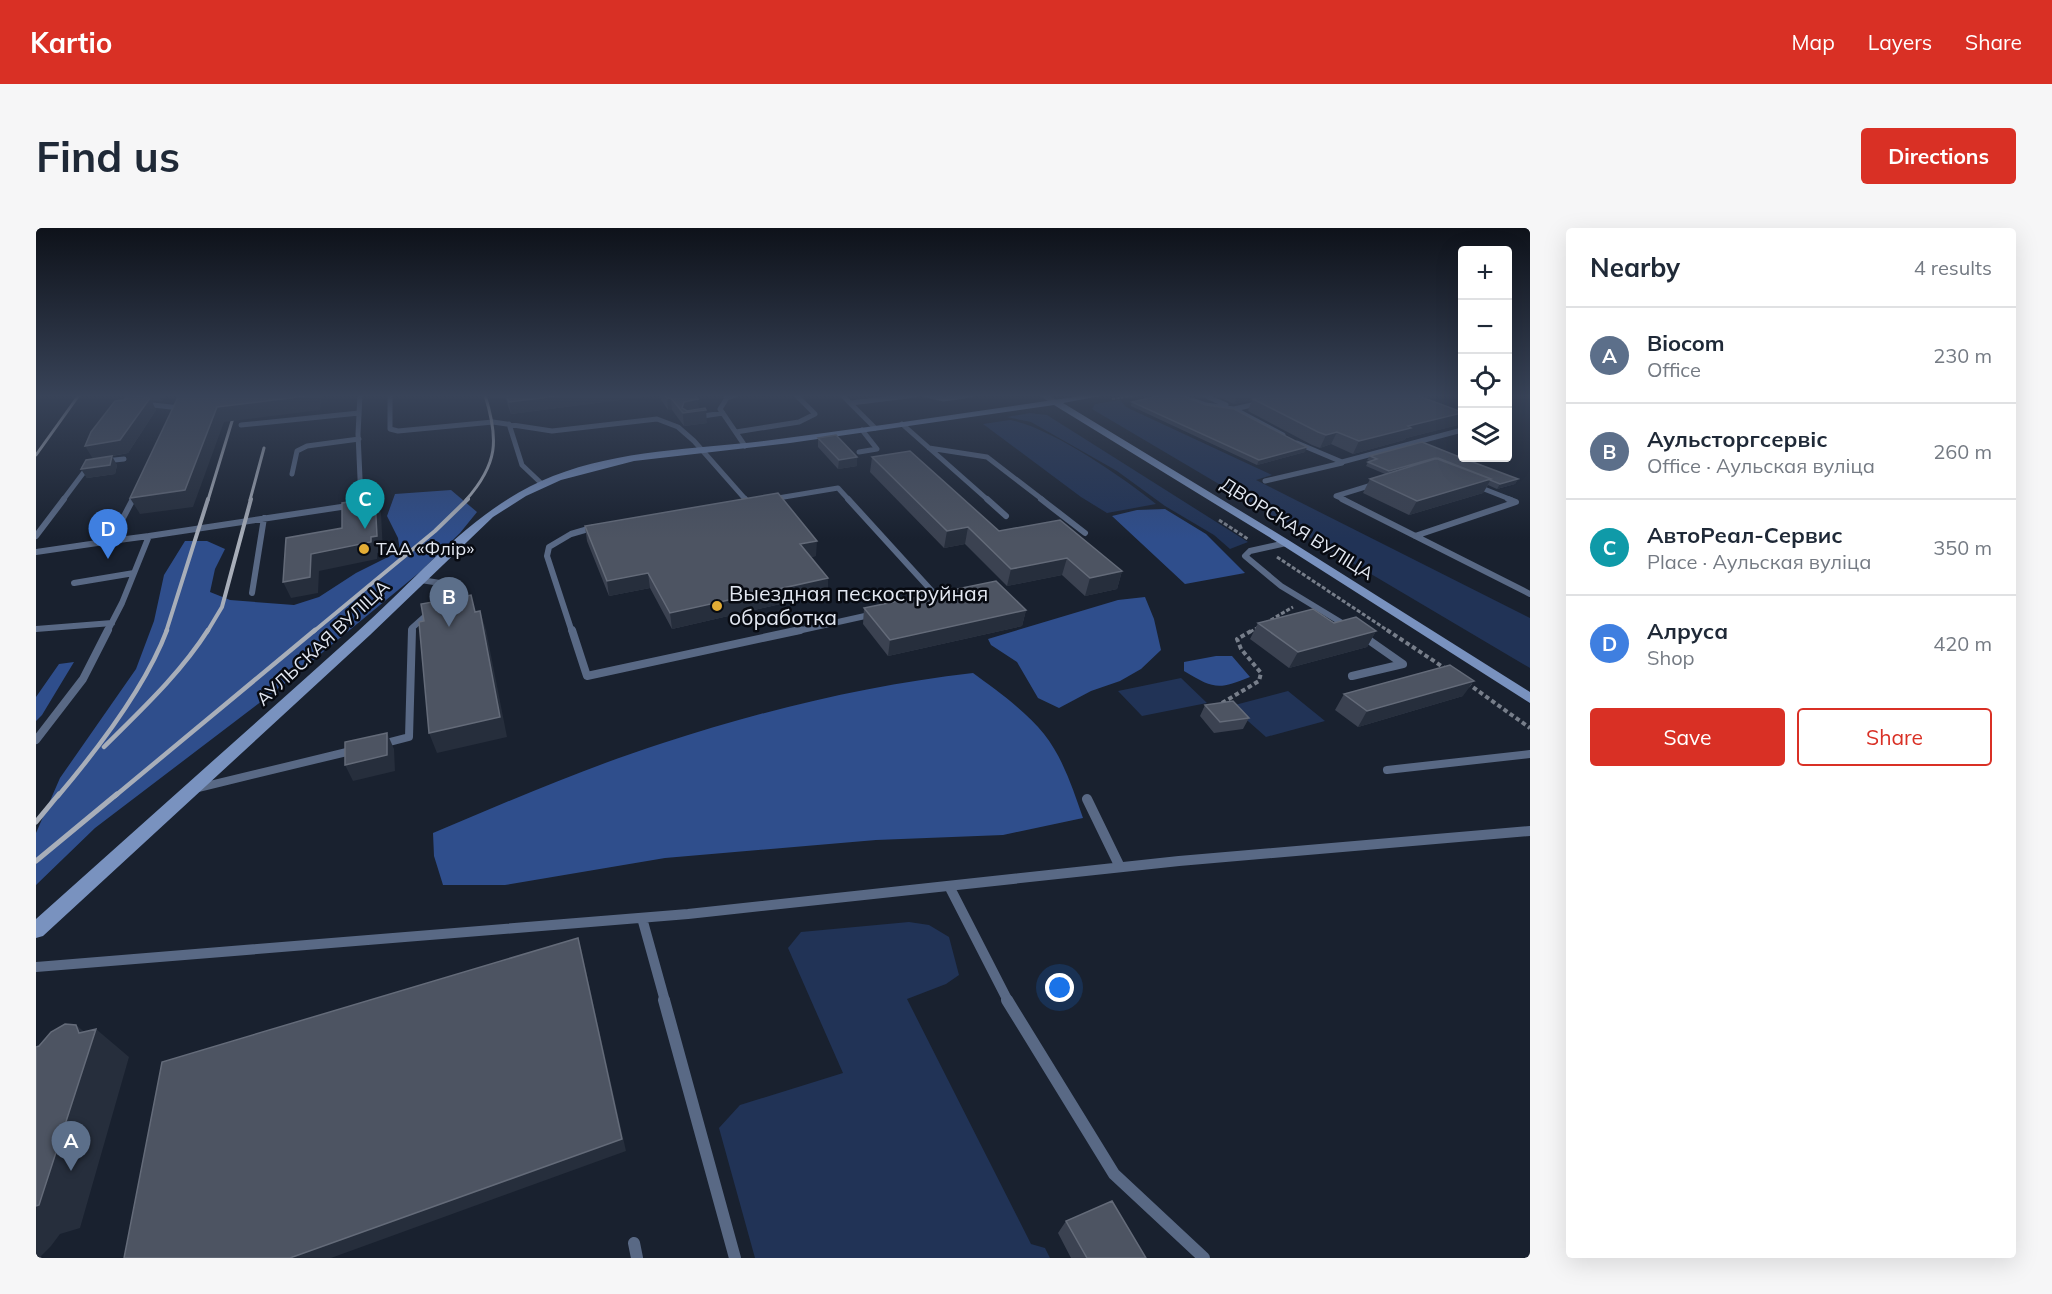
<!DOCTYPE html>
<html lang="en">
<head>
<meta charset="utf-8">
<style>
	:root { --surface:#fff; --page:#f6f6f7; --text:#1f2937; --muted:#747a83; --line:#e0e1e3; --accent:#d93025 }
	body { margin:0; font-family:Mulish,sans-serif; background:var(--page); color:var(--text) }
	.controls { position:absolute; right:18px; top:18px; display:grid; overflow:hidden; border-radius:6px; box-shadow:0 6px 24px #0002 }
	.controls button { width:54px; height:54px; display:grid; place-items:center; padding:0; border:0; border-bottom:2px solid var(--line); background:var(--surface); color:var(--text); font:30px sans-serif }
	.you { position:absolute; left:1024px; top:760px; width:21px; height:21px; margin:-15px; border:4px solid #fff; border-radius:50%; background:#1a73e8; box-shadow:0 0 0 9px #1a73e833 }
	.badge { display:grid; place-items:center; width:39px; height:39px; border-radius:50%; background:var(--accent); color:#fff; font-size:20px; font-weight:700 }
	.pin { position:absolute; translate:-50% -50px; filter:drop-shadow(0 2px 3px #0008) }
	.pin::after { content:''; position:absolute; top:32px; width:21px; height:18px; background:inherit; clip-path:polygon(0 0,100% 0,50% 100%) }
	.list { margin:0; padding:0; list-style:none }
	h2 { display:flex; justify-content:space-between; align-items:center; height:78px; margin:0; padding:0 24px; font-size:26px }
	h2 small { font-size:20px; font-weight:400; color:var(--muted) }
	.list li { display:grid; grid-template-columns:39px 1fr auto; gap:18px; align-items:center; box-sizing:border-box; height:96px; padding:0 24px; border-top:2px solid var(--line) }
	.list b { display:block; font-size:22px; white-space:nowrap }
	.list p { margin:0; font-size:20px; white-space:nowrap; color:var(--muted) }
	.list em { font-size:20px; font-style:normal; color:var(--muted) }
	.actions { display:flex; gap:12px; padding:18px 24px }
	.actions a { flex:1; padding:14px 0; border:2px solid var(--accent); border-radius:6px; text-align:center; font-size:21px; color:var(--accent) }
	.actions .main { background:var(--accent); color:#fff }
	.icon { flex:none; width:33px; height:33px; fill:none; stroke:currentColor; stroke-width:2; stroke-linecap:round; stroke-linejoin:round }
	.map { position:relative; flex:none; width:1494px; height:1030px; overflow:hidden; border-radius:6px }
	header { display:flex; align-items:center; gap:36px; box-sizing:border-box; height:84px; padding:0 30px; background:var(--accent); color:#fff }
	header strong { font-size:28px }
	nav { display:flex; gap:33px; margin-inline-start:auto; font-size:21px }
	.intro { display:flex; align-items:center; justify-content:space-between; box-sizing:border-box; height:144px; padding:0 36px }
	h1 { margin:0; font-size:42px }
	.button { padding:15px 27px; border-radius:6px; background:var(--accent); color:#fff; font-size:21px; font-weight:700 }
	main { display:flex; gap:36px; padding:0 36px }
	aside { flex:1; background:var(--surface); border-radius:6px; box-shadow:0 6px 24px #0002 }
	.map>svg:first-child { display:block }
	.green { fill:#213356 }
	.forest { fill:#2f4e8c }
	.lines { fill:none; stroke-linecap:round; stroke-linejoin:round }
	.path-far2 { stroke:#777e8a; stroke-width:2; stroke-dasharray:3 1.5; stroke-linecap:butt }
	.path-far1 { stroke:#777e8a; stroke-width:3; stroke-dasharray:4 2; stroke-linecap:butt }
	.path { stroke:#777e8a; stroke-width:4; stroke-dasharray:4.5 3; stroke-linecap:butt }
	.lane-far4 { stroke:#596985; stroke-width:5 }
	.lane-far3 { stroke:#596985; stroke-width:6 }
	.lane-far2 { stroke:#596985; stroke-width:8 }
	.lane-far1 { stroke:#596985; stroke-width:10 }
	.lane { stroke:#596985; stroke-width:12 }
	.street { fill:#596985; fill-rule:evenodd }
	.secondary { fill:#7992bf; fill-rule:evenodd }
	.rail-far3 { stroke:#a8aeb9; stroke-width:3 }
	.rail-far2 { stroke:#a8aeb9; stroke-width:4 }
	.rail-far1 { stroke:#a8aeb9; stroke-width:4.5 }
	.rail { stroke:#a8aeb9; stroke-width:5 }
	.wall { fill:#3b4251 }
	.shaded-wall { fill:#262e3c }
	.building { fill:#4d5462; stroke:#646b79; stroke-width:1.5 }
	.poi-dot { fill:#e4ad35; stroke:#070a11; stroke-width:2 }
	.labels { text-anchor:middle; stroke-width:5; stroke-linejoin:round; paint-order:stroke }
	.far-street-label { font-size:18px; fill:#e3e8f2; stroke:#070a11 }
	.far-poi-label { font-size:18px; fill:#e3e8f2; stroke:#070a11; text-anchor:start }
	.poi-label { font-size:21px; fill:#e3e8f2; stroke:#070a11; text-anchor:start }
</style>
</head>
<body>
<header>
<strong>Kartio</strong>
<nav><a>Map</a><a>Layers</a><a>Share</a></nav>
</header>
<div class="intro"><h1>Find us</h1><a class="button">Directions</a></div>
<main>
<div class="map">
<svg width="1494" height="1030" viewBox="0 0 1494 1030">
	<rect width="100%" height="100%" fill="#19212f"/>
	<path class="green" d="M1084,172L1090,179L1236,247L1220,252L1494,390V440L1056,181L1059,176Z
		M994,185L1011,187L1212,314L1194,321L1178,307L1129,278L1081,243L995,194L971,189Z
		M974,192C1014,199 1088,250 1120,276L1071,285L1045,269L947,196Z
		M1145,450L1171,475L1106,488L1082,463Z
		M1252,463L1289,493L1230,509L1195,478Z
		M873,694L893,697L913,709L923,747L910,756L871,771L995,1016L1009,1020L1014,1030H719L683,900L704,877L807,845L752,720L765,704Z"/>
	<path class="forest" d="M415,262L441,284L424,305L384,344L247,457L59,600L0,657V605L24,550L100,441L118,393L128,347L149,313H171L189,321L179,341L174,364L194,372L258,377L283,369L320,345L364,323L362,310L351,288L359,266Z
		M1129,281L1170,306L1209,345L1149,356L1076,288L1101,282Z
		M1109,369L1118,391L1125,422L1105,441L1084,453L1055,463L1023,480L1002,470L981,434L955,417L952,411L1082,372Z
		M1180,428H1196L1214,449C1182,462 1178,461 1148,443V434Z
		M38,434L6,487L0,493V469L23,436Z
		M937,445C959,461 991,484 1008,506C1027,530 1037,561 1047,590L967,607L840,612L629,630L469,657H407L398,628L397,605C473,573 549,540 627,515C728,482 832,457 937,445Z"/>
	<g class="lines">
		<path class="path-far2" d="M1076,171L1103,167"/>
		<path class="path-far1" d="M1183,292L1212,311
			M1241,329L1354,404
			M1214,404L1257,379"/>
		<path class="path" d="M1351,402L1410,441
			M1431,455L1494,500
			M1186,475L1223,453L1225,445L1205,421L1201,411L1217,402"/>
		<path class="lane-far4" d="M324,167L322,206L325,272
			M354,167V201L362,203L457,194L516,203L621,191L642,199L658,213L710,272
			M689,167L691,170L684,181L709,218
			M806,167L839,200
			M890,167L908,171L935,167
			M1141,167L1170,177L1198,181
			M1168,167L1190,177
			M691,170L700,167
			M815,175L880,167
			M1225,175L1198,181L1247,207
			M108,176L144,180L142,184
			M660,189L687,185
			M473,196L486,237L506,256
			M866,196L952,272
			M205,197L323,185
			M700,204L763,194L779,186L760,167
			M1261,215L1306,234L1426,202
			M893,220L951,229L1007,272
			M823,224L841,221L826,202
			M69,233L88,231
			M256,246L261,223L271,218L323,211
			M1229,253L1306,235
			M1438,257L1476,272
			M736,271L802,260L813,272
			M27,272L54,236
			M96,272L100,265
			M1309,272L1300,268L1339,256"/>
		<path class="lane-far3" d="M97,271L75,313L113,308
			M812,271L904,372H901
			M951,271L970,288
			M1005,271L1049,305
			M1306,271L1494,366
			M708,275H712L709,271
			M0,308L28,271
			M1379,308L1480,274L1472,271
			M1250,315L1214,323L1209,328L1245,358L1311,398
			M0,324L75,313
			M38,355L98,345
			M216,365L228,290
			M0,401L76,395
			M71,404L86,375L113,308L325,276V271
			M376,404V400L423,358L385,352
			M536,404L511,328L513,319L535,306L559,299
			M757,404L838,386"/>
		<path class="lane-far2" d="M536,402L551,448L764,402
			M1316,448L1367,436L1327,408
			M0,512L47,451L72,402
			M346,516L373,509L376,402
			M1351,542L1494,526
			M162,560L319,522"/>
		<path class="lane-far1" d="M1051,571L1084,639
			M913,658L972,773
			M606,690L629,773
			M0,739L652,686L1143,633L1494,603"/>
		<path class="lane" d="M628,772L699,1030
			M971,772L1078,946L1168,1030
			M598,1015L601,1030"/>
		<path class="street" d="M1003,167H1013L1023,174L1016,176Z"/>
		<path class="secondary" d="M1051,167H1070L1027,175L1254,313L1494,464V475L1246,317L1018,177L754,215L598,233L525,252L490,268L457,289L334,407L7,708L0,710V691C107,595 214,500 321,404C383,349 438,279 517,248C584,222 658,221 728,213C836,199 943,183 1051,167Z"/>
		<path class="rail-far3" d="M0,227L43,167
			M172,272L204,167
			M214,272L228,220
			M430,272C462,236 463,212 449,167"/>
		<path class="rail-far2" d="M130,404L172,271
			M171,404L186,379L215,271
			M277,404L399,303L432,271"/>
		<path class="rail-far1" d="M68,519C105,482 144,446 172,402
			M22,568C61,522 110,458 131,402
			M79,568L279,402"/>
		<path class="rail" d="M0,594L23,566
			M0,633L81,566"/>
	</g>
	<path class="wall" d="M102,167H131L126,173L115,172L120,182L92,225L72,229L81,237L79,246L51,250L45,241L57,231L103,168Z
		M455,167H658L663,181L671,195L648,198L636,182H632L622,167L475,186L469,169L456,171Z
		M1156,167H1165L1164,170Z
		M1179,167H1385L1382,168L1426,184V188L1422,197L1370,210L1368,212L1317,226L1295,216L1284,220L1276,217L1212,183L1216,172L1198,176Z
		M1096,174L1269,224L1221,237L1095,178Z
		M782,210L821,229V238L802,241L782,219Z
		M1386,214L1482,251L1479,256L1461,261L1452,257L1447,265L1373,287L1327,265L1334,251L1349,246L1330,238L1332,234L1334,233L1331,232L1334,228Z
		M836,229L963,303L1086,343L1081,361L1049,368L1026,347L971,358L929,316L908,320L834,244Z
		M549,298L780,328L774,329L792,365L636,401L614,360L573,368L551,313Z
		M828,380L990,382L986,398L852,428L827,396Z
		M1222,395H1298L1340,403L1331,419L1253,440L1214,411Z
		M1308,466L1427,468L1322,499L1299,482Z
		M1169,477L1213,490L1207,501L1178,505L1164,488Z
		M1030,993L1110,1030H1035L1022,1005Z"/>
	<path class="shaded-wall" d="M123,167H131L126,173Z
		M278,167H286L284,182L188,194L157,279L104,286L94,270L181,179Z
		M456,167H468L469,169L456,171Z
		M529,167H622L475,186L473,174Z
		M1201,167H1243L1217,171L1216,172L1198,176Z
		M114,170L120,182L92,225L57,231L49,218Z
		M631,170H635L636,182H632Z
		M662,171L663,183L670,182L671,195L648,198L646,180L648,174Z
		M1426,185V188L1422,197L1370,210L1368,212L1317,226L1323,213L1372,198Z
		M1301,204L1295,216L1284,220L1290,207Z
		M1271,219L1269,224L1221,237L1223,232Z
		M76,228L81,237L79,246L51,250L45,241Z
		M821,229V238L802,241L803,232Z
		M1399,230L1396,234L1351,247L1353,243Z
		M1455,251L1447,265L1373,287L1381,273Z
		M1482,251L1479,256L1461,261L1464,256Z
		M339,270L345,285L347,324L341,325V331L283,343L282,365L255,370L247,354L275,326L335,309Z
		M932,299L929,316L908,320L911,303Z
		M781,313L780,328L763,331L764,316Z
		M1031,330L1026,347L971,358L975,341Z
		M1086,343L1081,361L1049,368L1054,350Z
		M612,345L614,360L573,368L571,353Z
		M792,350V365L636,401L634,385Z
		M990,382L986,398L852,428L854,412Z
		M444,383L450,402L471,509L401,525L393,505Z
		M1340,403L1331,419L1253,440L1262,424Z
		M1438,453L1427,468L1322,499L1331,483Z
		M351,505L358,521L359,543L317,553L309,537Z
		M542,710L546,724L590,923L295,1030H254Z
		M40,797L57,811L60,801L93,829L44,1000L24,1006L15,1018L3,1030H0V978L43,805Z"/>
	<path class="building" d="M92,167L114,170L84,212L49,218L55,204L79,173L88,172Z
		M143,167H278L181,179L149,262L94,270Z
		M470,167H529L473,174Z
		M629,167H658L662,171L648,174L646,180L651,183L669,180L670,182L647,185L635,170H631Z
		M1126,167H1144L1170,177L1198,181L1271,219L1223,232L1096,174Z
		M1237,167H1380L1426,184V185L1372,198L1375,200L1323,213L1301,204L1290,207L1282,204L1217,171Z
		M800,207L821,229L803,232L782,210Z
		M1386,214L1426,230L1482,251L1464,256L1454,252L1455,251L1399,230L1353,243L1332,234L1341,231L1334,228Z
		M874,223L963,303L1024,292L1086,343L1054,350L1031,330L975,341L932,299L911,303L836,229Z
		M76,228L74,237L45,241L50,232Z
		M1402,230L1455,251L1381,273L1334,251Z
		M742,265L781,313L764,316L792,350L634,385L612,345L571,353L549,298Z
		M339,270L341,308L335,309V314L275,326L274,349L247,354L250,310L306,300V275Z
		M960,353L990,382L854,412L828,380Z
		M435,367L439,384L444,383L464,489L393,505L383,394L388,393L385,376Z
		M1277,381L1298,395L1320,389L1340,403L1262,424L1222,395Z
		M1414,437L1438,453L1331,483L1308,466Z
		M1197,473L1213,490L1184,494L1169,477Z
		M351,505V527L309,537V514Z
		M542,710L586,911L254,1030H88L126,834Z
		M29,796L40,797L43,805L60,801L3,977L0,978V819L3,818L15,804Z
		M1076,973L1110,1030H1051L1030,993Z"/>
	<linearGradient id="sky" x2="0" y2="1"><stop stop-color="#0e121a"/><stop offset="0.54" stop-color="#384358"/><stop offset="1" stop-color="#384358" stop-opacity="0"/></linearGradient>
	<rect width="1494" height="311" fill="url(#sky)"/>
	<g class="poi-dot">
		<circle cx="328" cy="321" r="6"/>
		<circle cx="681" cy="378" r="6"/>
	</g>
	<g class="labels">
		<g class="far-street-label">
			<text transform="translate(1261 301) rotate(32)" y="6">ДВОРСКАЯ ВУЛІЦА</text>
			<text transform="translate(287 415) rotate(-43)" y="6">АУЛЬСКАЯ ВУЛІЦА</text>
		</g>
		<g class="far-poi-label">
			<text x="340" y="327">ТАА «Флір»</text>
		</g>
		<g class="poi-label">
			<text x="693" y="373">Выездная пескоструйная<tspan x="693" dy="24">обработка</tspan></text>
		</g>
	</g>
</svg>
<div class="controls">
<button>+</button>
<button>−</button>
<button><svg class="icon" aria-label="locate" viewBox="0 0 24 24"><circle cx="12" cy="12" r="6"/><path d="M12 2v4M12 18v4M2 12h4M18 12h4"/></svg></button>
<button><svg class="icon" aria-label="layers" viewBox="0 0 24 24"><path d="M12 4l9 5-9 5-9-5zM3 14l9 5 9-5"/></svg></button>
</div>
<div class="you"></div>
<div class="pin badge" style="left:35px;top:943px;background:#5c6f8a">A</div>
<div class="pin badge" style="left:413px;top:399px;background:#5c6f8a">B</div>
<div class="pin badge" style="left:329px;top:301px;background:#0f9aa8">C</div>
<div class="pin badge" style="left:72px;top:331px;background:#3f7fe0">D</div>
</div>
<aside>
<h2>Nearby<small>4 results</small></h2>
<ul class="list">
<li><span class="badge" style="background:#5c6f8a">A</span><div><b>Biocom</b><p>Office</p></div><em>230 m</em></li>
<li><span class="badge" style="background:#5c6f8a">B</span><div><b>Аульсторгсервіс</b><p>Office · Аульская вуліца</p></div><em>260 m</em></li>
<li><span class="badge" style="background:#0f9aa8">C</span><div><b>АвтоРеал-Сервис</b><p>Place · Аульская вуліца</p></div><em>350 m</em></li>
<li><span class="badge" style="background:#3f7fe0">D</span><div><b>Алруса</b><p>Shop</p></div><em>420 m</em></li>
</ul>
<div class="actions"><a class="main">Save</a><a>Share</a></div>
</aside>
</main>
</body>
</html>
